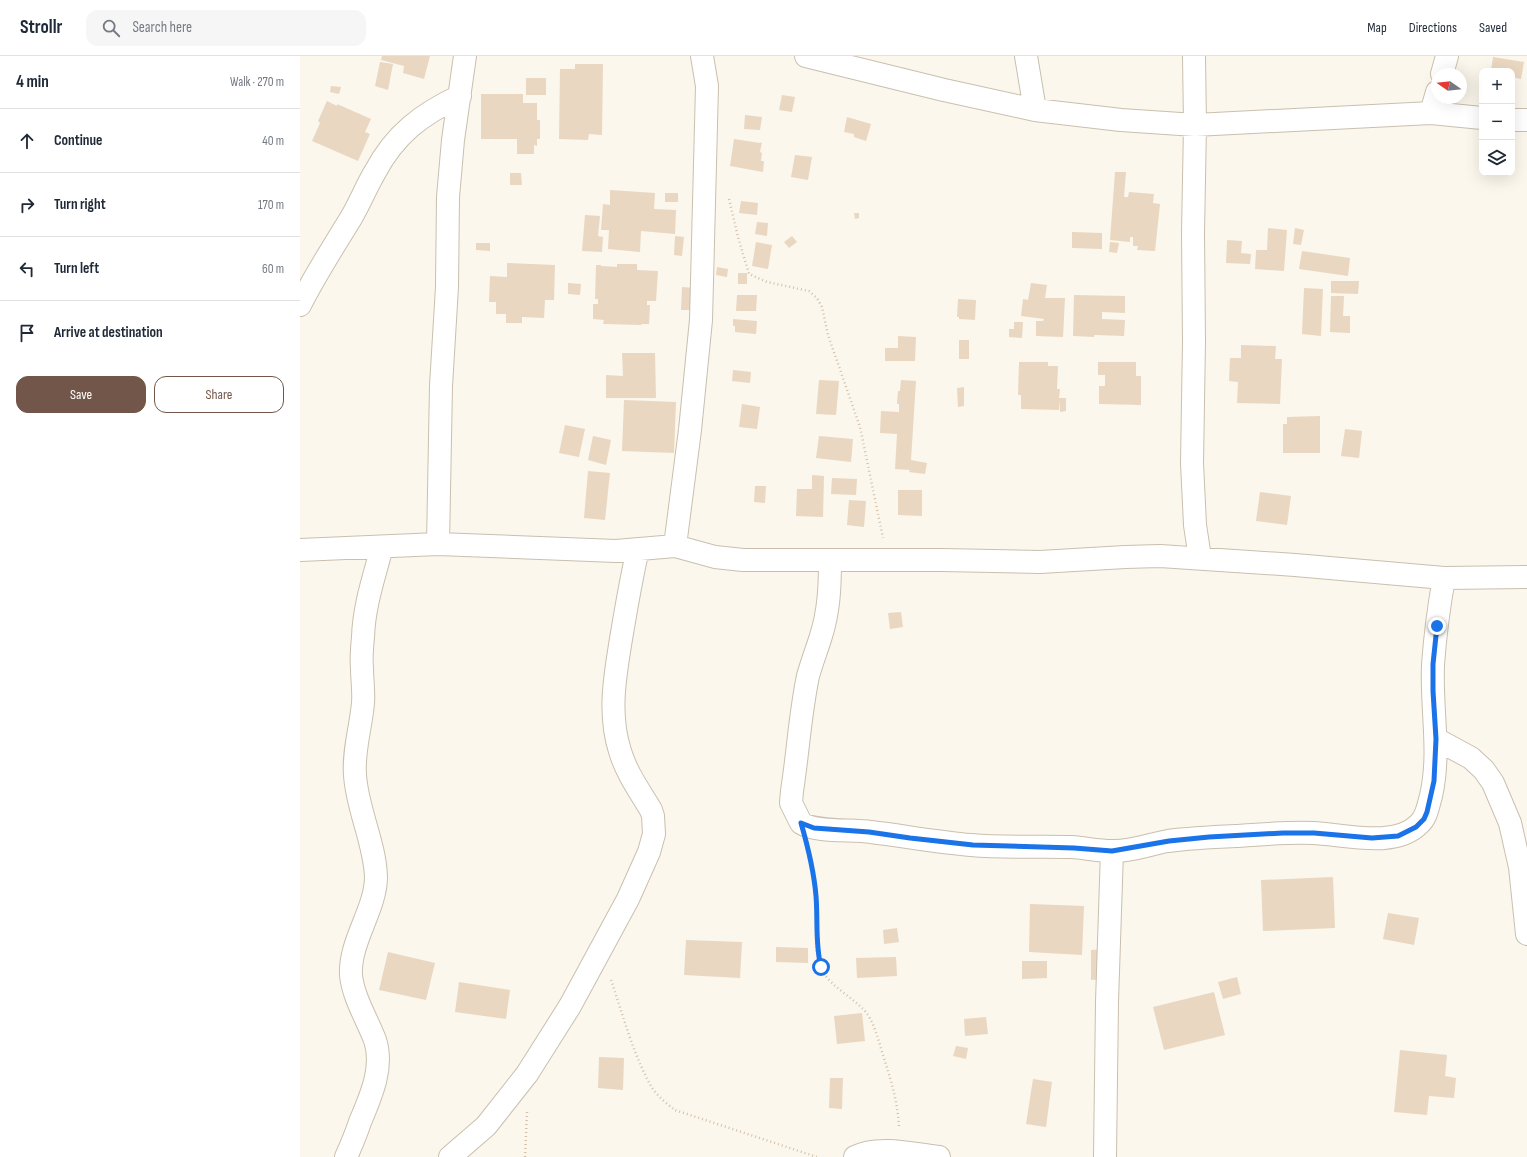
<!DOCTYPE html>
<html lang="en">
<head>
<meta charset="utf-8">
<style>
	:root { --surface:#fff; --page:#f6f6f7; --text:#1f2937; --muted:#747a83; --line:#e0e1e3; --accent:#725649 }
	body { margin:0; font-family:"Sofia Sans Condensed",sans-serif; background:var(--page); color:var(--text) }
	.controls { position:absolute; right:12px; top:12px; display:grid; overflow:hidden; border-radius:8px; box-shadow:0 4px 16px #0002 }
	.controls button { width:36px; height:36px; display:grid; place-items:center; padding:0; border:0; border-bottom:1px solid var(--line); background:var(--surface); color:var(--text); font:20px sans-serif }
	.compass { position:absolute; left:1131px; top:12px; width:36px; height:36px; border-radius:50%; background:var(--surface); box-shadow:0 4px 16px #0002; rotate:284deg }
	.stop { position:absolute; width:12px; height:12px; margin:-9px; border:3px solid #1a73e8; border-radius:50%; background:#fff }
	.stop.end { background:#1a73e8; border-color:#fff; box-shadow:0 1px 4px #0008 }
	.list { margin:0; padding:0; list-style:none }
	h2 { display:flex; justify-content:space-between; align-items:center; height:52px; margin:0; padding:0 16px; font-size:17px }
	h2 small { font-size:13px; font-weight:400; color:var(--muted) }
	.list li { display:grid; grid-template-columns:26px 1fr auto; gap:12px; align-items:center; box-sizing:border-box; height:64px; padding:0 16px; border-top:1px solid var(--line) }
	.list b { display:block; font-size:15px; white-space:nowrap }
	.list em { font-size:13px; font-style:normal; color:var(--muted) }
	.actions { display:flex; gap:8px; padding:12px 16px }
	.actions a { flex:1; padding:9px 0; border:1px solid var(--accent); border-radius:12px; text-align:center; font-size:14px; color:var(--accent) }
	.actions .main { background:var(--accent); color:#fff }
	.icon { flex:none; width:22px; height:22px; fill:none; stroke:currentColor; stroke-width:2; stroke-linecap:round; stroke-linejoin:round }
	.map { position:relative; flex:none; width:1227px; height:1101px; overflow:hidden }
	header { display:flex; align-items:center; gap:24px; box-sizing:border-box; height:56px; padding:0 20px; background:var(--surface); border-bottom:1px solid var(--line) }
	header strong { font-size:19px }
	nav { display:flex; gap:22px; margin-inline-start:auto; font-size:14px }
	.search { width:280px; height:36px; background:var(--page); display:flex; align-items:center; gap:10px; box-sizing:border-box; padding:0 14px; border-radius:12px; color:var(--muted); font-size:15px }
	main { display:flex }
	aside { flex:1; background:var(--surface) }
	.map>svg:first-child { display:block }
	.building { fill:#e9d7c1 }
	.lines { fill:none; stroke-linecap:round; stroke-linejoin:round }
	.street-casing { stroke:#cabfaf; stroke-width:24 }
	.path { stroke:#d3c0a9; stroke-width:2.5; stroke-dasharray:1 3; stroke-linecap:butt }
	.street { stroke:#fff; stroke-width:22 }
	.route { stroke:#1a73e8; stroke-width:5 }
</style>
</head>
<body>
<header>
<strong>Strollr</strong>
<div class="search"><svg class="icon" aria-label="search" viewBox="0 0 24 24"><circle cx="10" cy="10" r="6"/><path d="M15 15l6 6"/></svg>Search here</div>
<nav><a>Map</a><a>Directions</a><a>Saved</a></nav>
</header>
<main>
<aside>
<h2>4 min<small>Walk · 270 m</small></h2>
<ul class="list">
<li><svg class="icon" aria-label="ahead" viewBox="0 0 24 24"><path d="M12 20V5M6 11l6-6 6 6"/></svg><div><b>Continue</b></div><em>40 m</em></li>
<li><svg class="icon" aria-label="right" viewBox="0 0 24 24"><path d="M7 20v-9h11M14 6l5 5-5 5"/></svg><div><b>Turn right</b></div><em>170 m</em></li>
<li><svg class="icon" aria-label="left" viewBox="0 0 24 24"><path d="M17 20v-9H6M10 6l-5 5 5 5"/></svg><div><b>Turn left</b></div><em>60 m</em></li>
<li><svg class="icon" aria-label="arrive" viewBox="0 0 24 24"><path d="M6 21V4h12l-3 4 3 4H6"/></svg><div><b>Arrive at destination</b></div></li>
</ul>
<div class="actions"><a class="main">Save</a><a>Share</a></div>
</aside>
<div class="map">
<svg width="1227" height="1101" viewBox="0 0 1227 1101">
	<rect width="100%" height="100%" fill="#fbf7ec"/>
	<path class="building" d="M82,0H130L124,23L103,17L104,10L81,4Z
		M1193,1L1224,6L1221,23L1212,21V15H1191Z
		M80,6L93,8L88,34L75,30Z
		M275,8H303L302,79L289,78L288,84L259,83L260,13H275Z
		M226,22H246V39H226Z
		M31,30L41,31L39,38L30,36Z
		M181,38H223V47H237V64H240V83H237V90L234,89V98H217V83H181Z
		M482,39L495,41L492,56L479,54Z
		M27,45L37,50V48L71,63L65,76L70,78L58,105L12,85L20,67L18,65Z
		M445,59L462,61L460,74L444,73Z
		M547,61L571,68L566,85L554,81V78L544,76Z
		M434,83L460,87L462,86L460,96L462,97L461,105H464L463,116L430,110Z
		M495,99L512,101L508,124L491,121Z
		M815,116H826L824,141H828L829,136L854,138L853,147L860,148L855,195L837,194L838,190H833V181H830V186L810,184Z
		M210,117H221L222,129H210Z
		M310,134L355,137L354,153L376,154L375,178L341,175L340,196L308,193L309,174H301L303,148L310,149Z
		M365,137H378V146H365Z
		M441,145L458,147L457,159L439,157Z
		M554,157H559V162L555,163Z
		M285,159L300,160L298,180L303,181L302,196L282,195Z
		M457,166L468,167L467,180L455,178Z
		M968,172L987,174L984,215L955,213L956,194H967Z
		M995,172L1004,174L1001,189L993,188Z
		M772,176L802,177V193L772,192Z
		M375,180L384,181L382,200L374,199Z
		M492,180L497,186L489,192L484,186Z
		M927,184L942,185L941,197L951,198L950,208L926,207Z
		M456,186L472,189L468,213L452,210Z
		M810,186L819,187L817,197L809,196Z
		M176,187H190V195L176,194Z
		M1002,195L1050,202L1048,220L999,213Z
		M207,207L255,209L254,244H245L244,262L222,261V267H206V258H196V246H189L190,220L207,221Z
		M317,208H337V214L358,215L356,245H347V249H350L349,268H341L342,269L303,268L304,264L293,263V248H298V243H295L296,209H301V210L317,211Z
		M417,211L428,213L427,221L416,219Z
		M438,217H447V228H438Z
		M1031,225H1059L1058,238L1031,237Z
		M268,227L281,228L280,239L268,238Z
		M731,227L747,229L745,242H765L763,281L736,280V265H743L744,263L721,260L723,243L728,244Z
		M382,231L394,232L393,254H381Z
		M1004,232L1023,233L1021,280L1002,278Z
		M437,239H457L456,255H436Z
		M774,239L825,240V257L802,256V263L825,264L824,280L794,279V281L773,280Z
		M1031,240H1044L1043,260H1050V277L1030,276Z
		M658,243L676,244L675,264L659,263V261H657Z
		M433,263L457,265L456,278L435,276V270H433Z
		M714,266H723L722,282L709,281V273H714Z
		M598,280L616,281L615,305H585V292H598Z
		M659,284H669V303H659Z
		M941,289L976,290L975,303H982L980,348L937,347L938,326L929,325L930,302H941Z
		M322,297H355L356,342H306V319L323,320Z
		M719,306H748V310H758L757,333H760L759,342H766V355L760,356V344L759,354L721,353V339H718Z
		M798,306H836V320H841V349L799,348V330H805V319H798Z
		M433,314L451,316L450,327L432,325Z
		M519,324L539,325L536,359L516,358Z
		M601,324L616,325L611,404L627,407L625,418L609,416L610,414L595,413L597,378L580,377L581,355L599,356V348H597L598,335H600Z
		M664,331V350L658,351L657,332Z
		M324,344L376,346L374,397L322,395Z
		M442,348L460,351L457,373L439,371Z
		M1020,360V397H983V368H987V361Z
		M265,369L285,373L279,401L259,397Z
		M1045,373L1062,375L1059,402L1041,400Z
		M293,380L311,384L306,409L288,404Z
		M519,380L553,383L551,406L516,402Z
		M288,415L310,417L305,464L284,462Z
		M512,419L524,420L523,461L496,460L497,433H512Z
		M532,422L557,423L556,439L531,438Z
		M455,430H466L465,447L454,446Z
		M598,434H622V460L598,459Z
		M960,436L991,440L987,469L956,465Z
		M549,444L566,445L564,471L547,469Z
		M601,556L603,571L590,573L588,557Z
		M1033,821L1035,872L963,875L961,824Z
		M730,848L784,850L782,899L729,896Z
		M1088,857L1119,862L1114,889L1083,883Z
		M597,872L599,886L584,888L583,874Z
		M386,884L442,886L440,922L384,919Z
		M476,891L508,892V907L476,906Z
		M805,893L806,923L791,924V894Z
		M88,896L135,907L126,944L79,934Z
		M596,901L597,920L557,922L556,902Z
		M722,905H747V922L722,923Z
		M937,921L941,938L923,943L918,926Z
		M159,926L210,934L206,963L155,956Z
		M914,936L925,979L864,994L853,951Z
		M562,957L565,985L537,988L534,960Z
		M686,961L688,978L665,980L664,963Z
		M656,990L668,992L666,1003L653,1000Z
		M1100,994L1147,999L1145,1020L1156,1022L1154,1042L1129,1040L1127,1059L1094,1056Z
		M299,1001L324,1002L323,1034L298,1032Z
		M530,1022H543L542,1053L529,1052Z
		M733,1023L752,1026L746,1071L726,1068Z"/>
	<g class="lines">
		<defs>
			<path id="street" d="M506,0L644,34L735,54L821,64L895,69L1131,57L1182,62
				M726,0L735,54
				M894,0L895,69L893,177L894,285L892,407L895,469L900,502
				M1142,18L1147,0
				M1131,57L1137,36
				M1212,64H1227
				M0,249C15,219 34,190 51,162C60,147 66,131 75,116C95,78 122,58 160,40
				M138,488L141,330L147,231L148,141L153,84L165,0
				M375,490L390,374L401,264L407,30L402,0
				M0,494L138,488L316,495L375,490L415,501L443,504H642L740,506L825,501L860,500L995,509L1144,522L1227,521
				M530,504C530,530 529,555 521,580C517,593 512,606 508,620C500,658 498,697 492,735L491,747L501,767C517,777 552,773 571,776C604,780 637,786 671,789C705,792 739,790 772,791C785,792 799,795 812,795C830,796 850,788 868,785C891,782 915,781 938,780C963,778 988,776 1013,777C1043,778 1095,793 1119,768C1127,761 1128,750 1131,740C1141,696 1131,654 1133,609C1135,580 1139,550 1144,522
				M1136,683L1171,702L1184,714L1193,727L1210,767L1220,811L1227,878
				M46,1101C51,1090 56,1078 60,1066C71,1040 84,1011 75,984C67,963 53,941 51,919C49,886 76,853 76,821C75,787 57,753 55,719C53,695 61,671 63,647C64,636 62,624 62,612C61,602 62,591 63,581C64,550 74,521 82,491
				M150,1101L186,1070L227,1018L270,950L328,843L349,796L354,778L353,760L351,754C339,734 326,716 320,695C308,658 315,620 321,583C326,553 331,523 338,493
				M555,1101C578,1089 614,1098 639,1101
				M805,1101L807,946L812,795"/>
		</defs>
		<use href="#street" class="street-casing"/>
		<path class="path" d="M429,143L438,181L449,218L467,226L509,235L517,242L522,251L528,279L560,371L583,482
			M509,795C513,814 516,833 517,852C517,871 513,894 521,912C531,933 555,941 568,959C575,970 578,983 582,996C590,1021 598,1045 599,1072
			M311,924C323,959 333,998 351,1030C357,1040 367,1048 375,1054L517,1101
			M225,1101L227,1056"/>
		<use href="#street" class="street"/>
	</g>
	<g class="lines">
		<path class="route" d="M521,911C515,888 518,864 516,840C514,816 508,791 501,767L514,772L569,776L610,782L673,789L774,792L812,795L869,785L909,781L983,777H1014L1072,782L1098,780L1116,771L1124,763L1127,756L1134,725L1136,683L1133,635V608L1137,570"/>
	</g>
</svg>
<div class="controls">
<button>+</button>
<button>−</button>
<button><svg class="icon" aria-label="layers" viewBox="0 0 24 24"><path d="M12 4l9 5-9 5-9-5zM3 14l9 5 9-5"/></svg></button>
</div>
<svg class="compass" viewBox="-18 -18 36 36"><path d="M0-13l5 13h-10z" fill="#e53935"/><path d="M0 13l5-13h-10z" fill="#747a83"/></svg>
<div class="stop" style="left:521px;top:911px"></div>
<div class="stop end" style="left:1137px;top:570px"></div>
</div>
</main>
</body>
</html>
